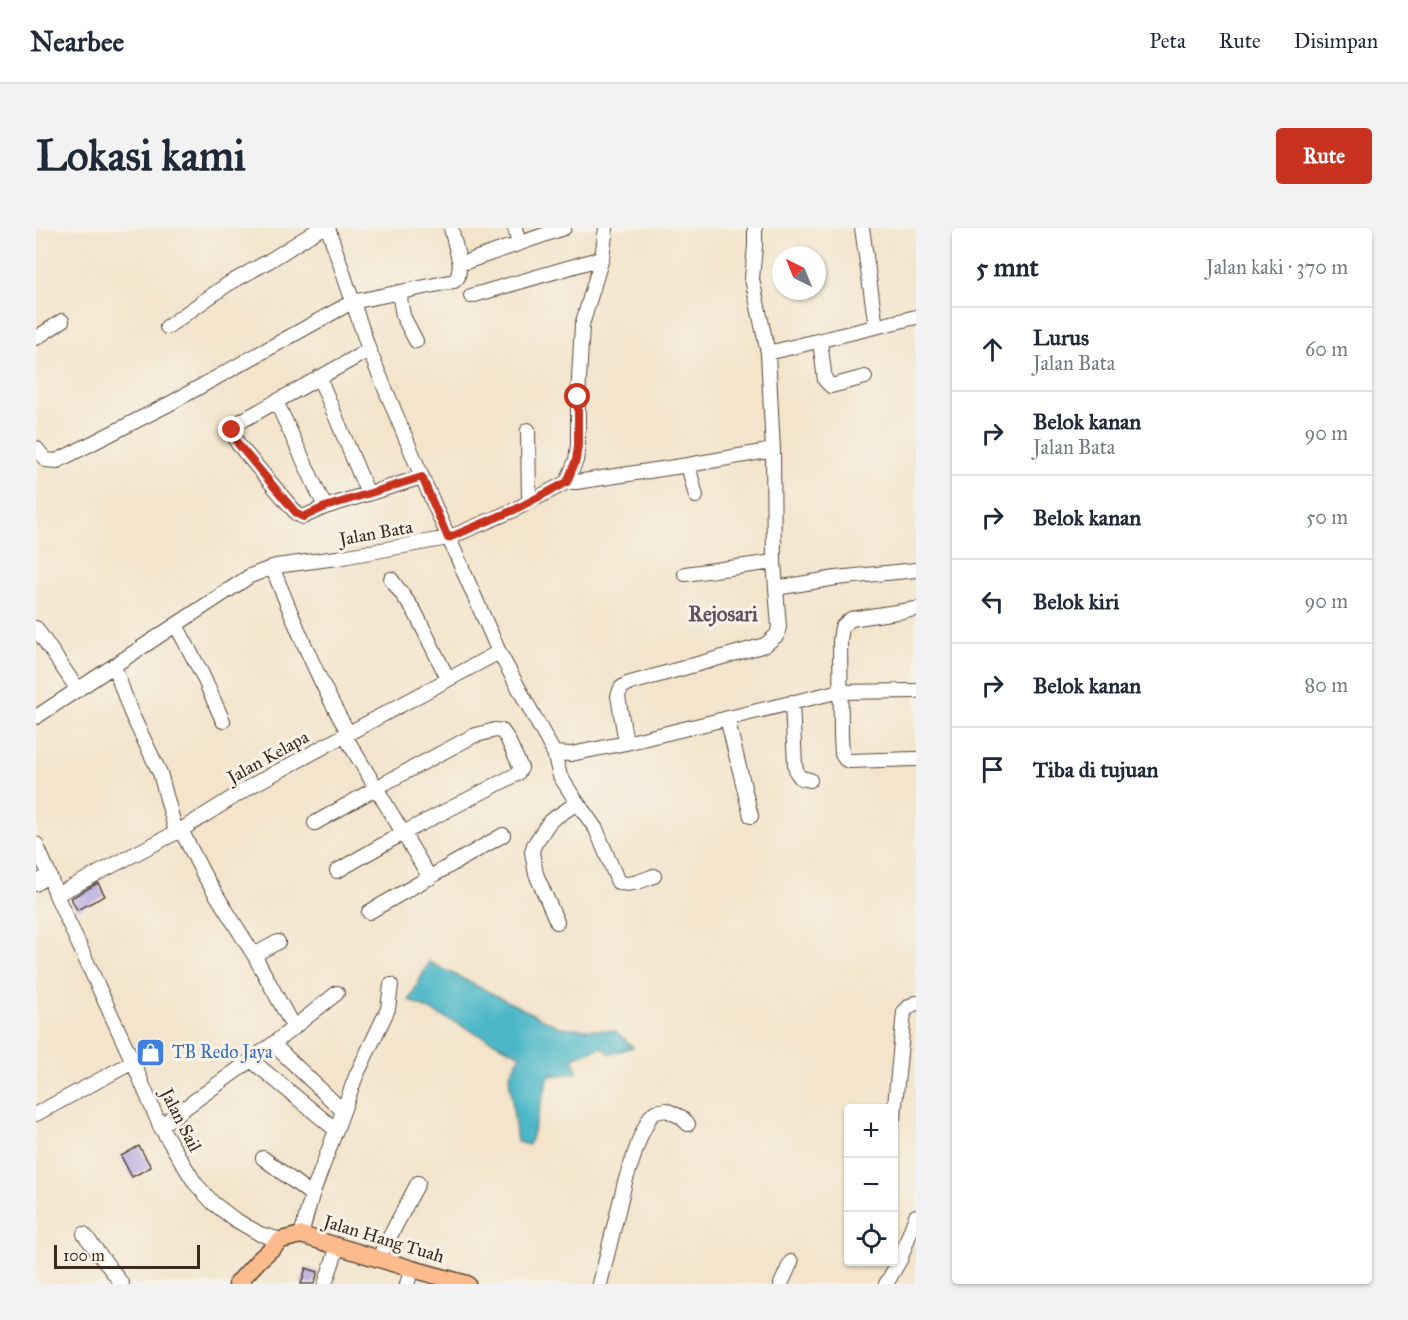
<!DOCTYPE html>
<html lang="id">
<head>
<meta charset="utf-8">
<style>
	:root { --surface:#fff; --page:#f2f2f3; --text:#1f2937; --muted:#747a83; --line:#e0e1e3; --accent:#c8321e }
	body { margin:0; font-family:"IM FELL Great Primer",serif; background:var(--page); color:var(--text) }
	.controls { position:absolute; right:18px; bottom:18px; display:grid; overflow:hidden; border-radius:6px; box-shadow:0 2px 4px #0004 }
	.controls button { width:54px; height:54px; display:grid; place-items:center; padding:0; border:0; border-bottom:2px solid var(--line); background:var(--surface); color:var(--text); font:30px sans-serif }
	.compass { position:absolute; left:736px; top:18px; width:54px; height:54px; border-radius:50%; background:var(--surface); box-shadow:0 2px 4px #0004; rotate:317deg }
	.scale { position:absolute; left:18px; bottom:15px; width:146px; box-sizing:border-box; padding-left:6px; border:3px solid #3b2a1e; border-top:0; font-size:16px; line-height:21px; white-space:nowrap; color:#3b2a1e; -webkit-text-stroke:4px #f7f3e8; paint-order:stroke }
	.stop { position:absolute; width:18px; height:18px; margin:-14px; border:4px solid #c8321e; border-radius:50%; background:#fff }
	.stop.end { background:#c8321e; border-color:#fff; box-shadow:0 2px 6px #0008 }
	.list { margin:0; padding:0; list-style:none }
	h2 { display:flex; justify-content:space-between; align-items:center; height:78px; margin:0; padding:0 24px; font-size:26px }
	h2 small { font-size:20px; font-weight:400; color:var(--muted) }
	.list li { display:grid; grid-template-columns:39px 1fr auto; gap:18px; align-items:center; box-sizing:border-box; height:84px; padding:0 24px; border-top:2px solid var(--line) }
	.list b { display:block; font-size:22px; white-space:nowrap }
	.list p { margin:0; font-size:20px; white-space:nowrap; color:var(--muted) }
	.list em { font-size:20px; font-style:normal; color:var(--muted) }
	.icon { flex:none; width:33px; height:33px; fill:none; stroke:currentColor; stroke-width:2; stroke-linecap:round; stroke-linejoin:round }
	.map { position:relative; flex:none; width:880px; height:1056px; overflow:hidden; border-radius:6px }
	header { display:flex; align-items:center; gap:36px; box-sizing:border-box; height:84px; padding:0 30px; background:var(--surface); border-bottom:2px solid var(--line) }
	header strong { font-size:28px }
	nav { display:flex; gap:33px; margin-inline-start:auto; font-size:21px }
	.intro { display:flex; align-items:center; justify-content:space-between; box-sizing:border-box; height:144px; padding:0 36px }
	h1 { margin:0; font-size:42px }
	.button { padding:15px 27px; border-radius:6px; background:var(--accent); color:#fff; font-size:21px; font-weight:700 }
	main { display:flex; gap:36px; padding:0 36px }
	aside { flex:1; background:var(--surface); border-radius:6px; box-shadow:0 2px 4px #0004 }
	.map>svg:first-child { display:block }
	.water { fill:#4bb7c8; stroke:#437073; stroke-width:1.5 }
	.building { fill:#ab9dde }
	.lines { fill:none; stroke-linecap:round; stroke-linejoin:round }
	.minor-casing { stroke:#574638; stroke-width:16 }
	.major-casing { stroke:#574638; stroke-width:19 }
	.minor { stroke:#fff; stroke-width:14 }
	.major { stroke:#fbbb8c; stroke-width:16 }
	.route { stroke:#c8321e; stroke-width:8 }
	.labels { text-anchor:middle; stroke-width:6; stroke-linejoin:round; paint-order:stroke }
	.street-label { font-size:18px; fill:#3b2a1e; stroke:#f7f3e8 }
	.shop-label { font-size:18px; fill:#366cbe; stroke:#f7f3e8; text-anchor:start }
	.quarter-label { font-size:21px; font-weight:bold; fill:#625261; stroke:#f7f3e8 }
</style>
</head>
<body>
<header>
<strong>Nearbee</strong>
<nav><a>Peta</a><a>Rute</a><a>Disimpan</a></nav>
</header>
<div class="intro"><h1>Lokasi kami</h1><a class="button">Rute</a></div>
<main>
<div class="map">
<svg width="880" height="1056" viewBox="0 0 880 1056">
	<rect width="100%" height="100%" fill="#f7f3e8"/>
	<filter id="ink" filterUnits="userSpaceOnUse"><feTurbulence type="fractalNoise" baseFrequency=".0167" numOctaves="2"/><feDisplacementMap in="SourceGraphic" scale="12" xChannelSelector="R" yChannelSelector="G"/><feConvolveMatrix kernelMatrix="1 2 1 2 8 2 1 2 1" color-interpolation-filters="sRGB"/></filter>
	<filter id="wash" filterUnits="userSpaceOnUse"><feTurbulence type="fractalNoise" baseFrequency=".008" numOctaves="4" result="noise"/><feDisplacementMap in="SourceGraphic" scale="24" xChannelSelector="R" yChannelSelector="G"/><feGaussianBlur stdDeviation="1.35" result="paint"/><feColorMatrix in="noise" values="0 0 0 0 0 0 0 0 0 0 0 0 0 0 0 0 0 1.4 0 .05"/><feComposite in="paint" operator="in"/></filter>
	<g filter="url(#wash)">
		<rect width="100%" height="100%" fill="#f3e4cb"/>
		<path class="water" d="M393,734L523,799L579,803L597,819L575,826L565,819L537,830L541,845L513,848L493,917L481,914L473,848L485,827L373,772Z"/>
		<g id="blocks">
			<path class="building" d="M62,655L69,668L41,682L35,670Z
				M103,918L115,939L96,949L85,928Z
				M270,1040L282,1044L278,1056H265Z"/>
		</g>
	</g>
	<g filter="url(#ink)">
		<use href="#blocks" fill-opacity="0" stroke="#574638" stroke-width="1.5"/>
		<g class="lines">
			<defs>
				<path id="minor" d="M292,0L333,122L386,249L463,424L518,525L535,526L590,515L800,464L880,463
					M415,0L424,36
					M479,0L483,16
					M826,0L840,99
					M363,64L367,88L380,113
					M435,68L566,30
					M131,99L192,56L233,33L285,0
					M0,110L26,93
					M784,113L789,152L795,158L829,149
					M333,122L198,197L196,202L202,216L261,286L267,289L289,279L386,249
					M732,125L880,89
					M283,149L332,266
					M240,173L289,279
					M492,202L493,274
					M0,220L10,232L21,233L133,176L316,74L418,53L422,49L424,36L528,0
					M652,237L660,268
					M531,254H540L652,237L737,222
					M236,339C259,395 282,453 313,506
					M649,346L738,334
					M355,351L379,384L412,451
					M740,360L800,350L880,342
					M880,381L815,391L806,399L804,412L805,507L806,526L809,531L813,533L880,531
					M140,397L166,446L187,493
					M0,400L42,462
					M78,438L95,485L124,545L140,604
					M756,474L759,537L761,545L765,550L774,552
					M0,489L214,348L240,338L301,330L412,310L478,282L531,254L540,232L542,217V169L546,97L566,30L570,0
					M691,490L715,588
					M309,508L394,650
					M590,515L582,468L585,460L591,456L729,417L741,407L743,399L738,334L737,222L732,125L716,51L719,18V0
					M518,525L524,548L538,570L560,601L582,654C593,659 607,652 618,648
					M279,595L349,555L437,508L459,502L466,503L471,510L485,540L481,546L367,605L301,643
					M145,602L168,647L218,727L258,800
					M0,616L13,646L20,667L97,834L124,898L159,955L177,975L198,991L224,1006L245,1012
					M0,656L13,646
					M20,667L145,602L215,558L463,424
					M333,684L467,607
					M521,694L500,646L496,624L498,617L514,593L541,575
					M218,727L242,714
					M237,816L307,883
					M215,832L300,902
					M0,886L97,834
					M858,887L868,784L874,778L880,775
					M124,898L237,816L301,765
					M227,930L276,967
					M48,1006L86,1056
					M265,1007L276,967L320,848L352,781L355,757
					M342,1031L382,955
					M289,1056L302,1018
					M371,1056L376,1041
					M564,1056L589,954L605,907L614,889L619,884L630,882L645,889L652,896
					M745,1056L755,1034
					M850,1056L864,1032L880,988"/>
				<path id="major" d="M201,1056L222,1033L245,1012L265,1007L376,1041L431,1056"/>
			</defs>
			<use href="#minor" class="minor-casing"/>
			<use href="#major" class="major-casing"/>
			<use href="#minor" class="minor"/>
			<use href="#major" class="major"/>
		</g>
	</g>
	<g class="lines" filter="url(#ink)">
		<path class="route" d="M196,202L202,216L261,286L267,289L289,279L386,249L412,310L478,282L531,254L540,232L542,217V169"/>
	</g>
	<defs>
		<symbol id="shop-square" viewBox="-11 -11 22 22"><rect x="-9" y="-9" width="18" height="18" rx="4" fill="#3f7fe0" stroke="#f7f3e8"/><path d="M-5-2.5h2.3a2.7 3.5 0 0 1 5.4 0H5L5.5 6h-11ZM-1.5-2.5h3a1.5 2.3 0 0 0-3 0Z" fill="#fff"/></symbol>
	</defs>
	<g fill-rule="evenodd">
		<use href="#shop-square" x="98" y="808" width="33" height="33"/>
	</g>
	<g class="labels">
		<g class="street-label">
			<text transform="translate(340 305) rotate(-10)" y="6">Jalan Bata</text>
			<text transform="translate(232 529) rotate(-29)" y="6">Jalan Kelapa</text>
			<text transform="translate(145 892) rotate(63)" y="6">Jalan Sail</text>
			<text transform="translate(348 1011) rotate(17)" y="6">Jalan Hang Tuah</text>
		</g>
		<g class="shop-label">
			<text x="136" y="830">TB Redo Jaya</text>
		</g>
		<g class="quarter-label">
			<text x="687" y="393">Rejosari</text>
		</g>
	</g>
</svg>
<div class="controls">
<button>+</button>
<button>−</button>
<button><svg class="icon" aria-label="locate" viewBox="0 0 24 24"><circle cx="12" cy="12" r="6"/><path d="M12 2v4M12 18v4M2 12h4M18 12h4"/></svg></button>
</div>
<svg class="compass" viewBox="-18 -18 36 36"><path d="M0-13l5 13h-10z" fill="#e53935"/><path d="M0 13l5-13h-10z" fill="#747a83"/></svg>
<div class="scale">100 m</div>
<div class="stop" style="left:542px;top:169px"></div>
<div class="stop end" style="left:196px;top:202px"></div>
</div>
<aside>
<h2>5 mnt<small>Jalan kaki · 370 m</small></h2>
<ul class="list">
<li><svg class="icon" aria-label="ahead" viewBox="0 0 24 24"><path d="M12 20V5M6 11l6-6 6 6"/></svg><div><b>Lurus</b><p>Jalan Bata</p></div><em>60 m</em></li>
<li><svg class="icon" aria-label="right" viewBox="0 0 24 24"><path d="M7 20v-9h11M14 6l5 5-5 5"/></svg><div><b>Belok kanan</b><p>Jalan Bata</p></div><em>90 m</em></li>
<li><svg class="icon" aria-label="right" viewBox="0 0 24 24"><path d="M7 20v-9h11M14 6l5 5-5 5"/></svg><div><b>Belok kanan</b></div><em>50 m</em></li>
<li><svg class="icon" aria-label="left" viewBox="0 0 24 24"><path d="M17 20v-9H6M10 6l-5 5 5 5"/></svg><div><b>Belok kiri</b></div><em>90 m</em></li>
<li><svg class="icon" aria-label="right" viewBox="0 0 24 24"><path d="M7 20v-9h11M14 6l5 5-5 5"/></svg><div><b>Belok kanan</b></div><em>80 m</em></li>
<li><svg class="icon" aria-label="arrive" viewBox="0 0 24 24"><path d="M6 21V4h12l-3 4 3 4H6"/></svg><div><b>Tiba di tujuan</b></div></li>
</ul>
</aside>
</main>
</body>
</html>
